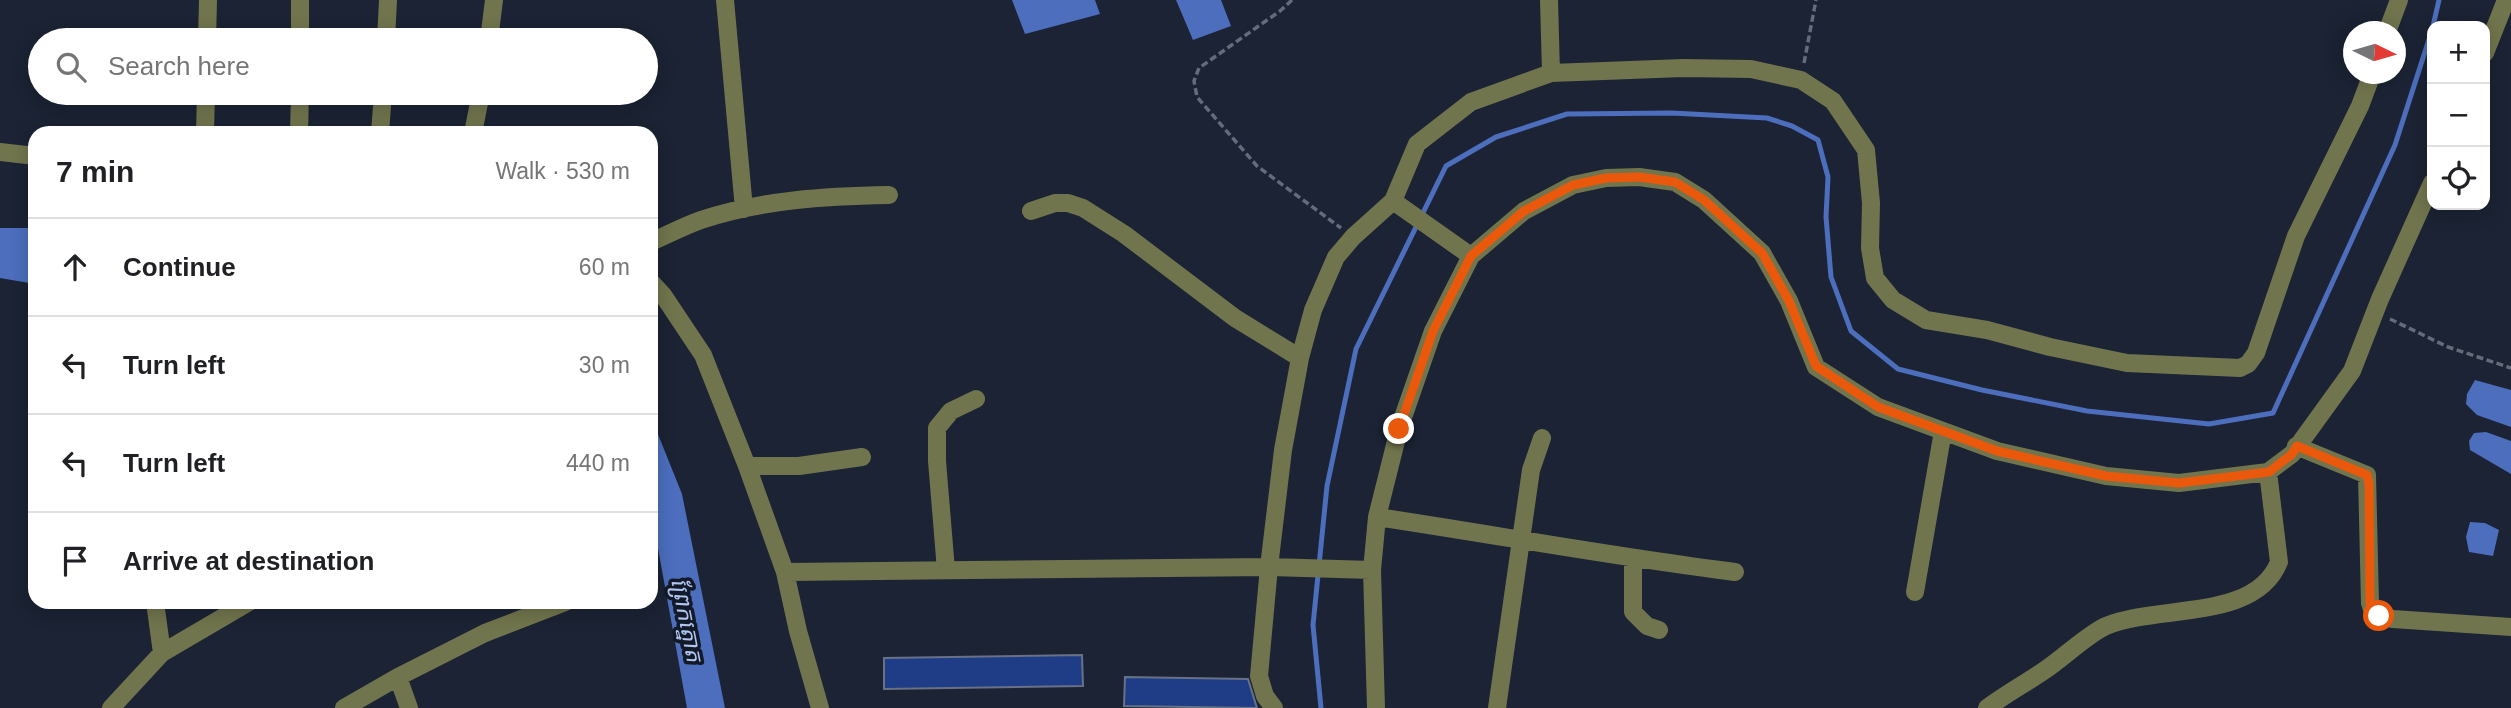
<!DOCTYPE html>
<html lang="en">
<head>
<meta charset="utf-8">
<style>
	:root { --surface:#fff; --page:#f6f6f6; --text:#202124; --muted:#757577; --line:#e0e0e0 }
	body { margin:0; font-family:Arial,"Noto Sans Khmer",sans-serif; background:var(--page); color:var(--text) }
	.controls { position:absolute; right:21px; top:21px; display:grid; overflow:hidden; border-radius:14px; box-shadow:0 4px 18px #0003 }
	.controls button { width:63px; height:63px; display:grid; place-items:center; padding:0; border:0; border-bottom:2px solid var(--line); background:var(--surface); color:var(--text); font:35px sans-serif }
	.compass { position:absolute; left:2343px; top:21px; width:63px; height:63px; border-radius:50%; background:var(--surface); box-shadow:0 4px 18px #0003; rotate:95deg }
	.stop { position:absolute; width:21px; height:21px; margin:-16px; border:5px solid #ea580c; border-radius:50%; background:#fff }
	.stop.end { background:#ea580c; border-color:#fff; box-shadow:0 2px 7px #0008 }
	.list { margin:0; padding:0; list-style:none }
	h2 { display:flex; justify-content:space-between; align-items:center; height:91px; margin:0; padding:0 28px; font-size:30px }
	h2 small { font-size:23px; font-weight:400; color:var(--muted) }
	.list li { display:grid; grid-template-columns:46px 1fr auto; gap:21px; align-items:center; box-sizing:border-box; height:98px; padding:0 28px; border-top:2px solid var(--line) }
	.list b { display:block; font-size:26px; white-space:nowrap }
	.list em { font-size:23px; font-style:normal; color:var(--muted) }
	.icon { flex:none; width:38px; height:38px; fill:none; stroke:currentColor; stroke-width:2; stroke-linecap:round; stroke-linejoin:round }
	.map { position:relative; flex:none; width:2511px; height:708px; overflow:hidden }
	.search { position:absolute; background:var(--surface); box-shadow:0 4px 18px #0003; left:28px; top:28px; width:630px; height:77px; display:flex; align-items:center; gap:18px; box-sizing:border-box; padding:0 24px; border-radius:38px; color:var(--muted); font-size:26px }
	.panel { position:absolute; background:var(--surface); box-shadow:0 4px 18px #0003; left:28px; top:126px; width:630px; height:483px; border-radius:21px }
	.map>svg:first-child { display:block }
	.water { fill:#4c6ebd }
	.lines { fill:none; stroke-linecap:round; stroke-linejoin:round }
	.stream { stroke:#4c6ebd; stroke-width:5 }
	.building { fill:#1f3c86; stroke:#687286; stroke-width:2 }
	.path { stroke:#646b79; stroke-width:3.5; stroke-dasharray:7 3.5; stroke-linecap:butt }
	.minor { stroke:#71754d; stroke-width:18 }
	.route { stroke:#ea580c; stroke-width:9 }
	.labels { text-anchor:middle; stroke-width:7; stroke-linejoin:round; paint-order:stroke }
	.water-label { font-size:23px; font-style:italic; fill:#b0c4ee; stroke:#121929 }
</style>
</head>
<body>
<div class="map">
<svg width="2511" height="708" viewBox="0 0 2511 708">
	<rect width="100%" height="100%" fill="#1b2334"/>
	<path class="water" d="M1012,0H1095L1100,14L1025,34Z
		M1176,0H1221L1231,26L1193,40Z
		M0,228H35V284L0,278Z
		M2475,380L2511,390V427L2477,415L2466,404L2467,394Z
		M651,417L682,494L725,708H687L655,532L651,522Z
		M2486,432L2511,441V474L2470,450L2469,441L2474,433Z
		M2470,522L2485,523L2499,530L2493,556L2469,552L2466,537Z"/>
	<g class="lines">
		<path class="stream" d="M2433,26L2439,0
			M1321,708L1313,625L1327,486L1356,349L1446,166L1496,137L1567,114L1672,113L1767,118L1792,126L1818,140L1828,177L1826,217L1831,277L1851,331L1898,369L1982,390L2087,411L2209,424L2273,413L2395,145L2432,30"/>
	</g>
	<path class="building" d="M1082,655L1083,686L884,689V658Z
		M1125,677L1248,679L1257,708L1124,706Z"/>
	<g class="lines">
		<path class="path" d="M1292,0L1280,11L1199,68L1194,81L1197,97L1257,166L1341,228
			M1804,63L1816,0
			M2390,319L2448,347L2511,368"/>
		<path class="minor" d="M725,0L744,209
			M1549,0L1551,73
			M2387,32L2399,0
			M207,40L208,0
			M300,40V0
			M386,40L388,0
			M489,40L494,0
			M2485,53L2506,0
			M205,133L206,93
			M299,133L300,93
			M380,133L383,93
			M473,133L481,93
			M0,152L35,156
			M1393,201L1471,256
			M1031,211L1055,203H1068L1083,208L1124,234L1235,318L1300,358
			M651,242C667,235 684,226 701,220C761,200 826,196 889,195
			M651,282L663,295L703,355L747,466L785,572L1269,567L1372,570
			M2296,446L2367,475L2370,603C2373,616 2381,617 2393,619L2511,627
			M747,466H799L862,457
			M1377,517C1497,535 1615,557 1735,572
			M1633,558V612L1647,626L1659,630
			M946,570L937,461V428L951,411L976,399
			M785,572L798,631L820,708
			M1915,592L1943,431
			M155,602L162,653
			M111,708L162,653L249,602
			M344,708L398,677
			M409,708L398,677L485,633L565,602
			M1274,708L1265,696L1259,676L1269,567L1283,450L1300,358L1313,310L1336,257L1353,237L1393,201L1417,144L1471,102L1551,73L1683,68L1751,69L1801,80L1833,101L1866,150L1871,203L1870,248L1875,278L1893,300L1926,320L1987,330L2050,347L2127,363L2240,368L2248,364L2256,353L2296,236L2360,106L2372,74
			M1376,708L1372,570L1377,517L1399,429L1433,331L1471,256L1524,211L1573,185L1606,178L1639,177L1675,182L1704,200L1762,253L1789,301L1816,367L1878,407L1997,451L2106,476L2179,483L2268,472L2292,454L2352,371L2380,299L2432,183
			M1497,708L1531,470L1542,438
			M1987,708C2006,694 2026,683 2045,670C2063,658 2088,634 2106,626C2158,604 2255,622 2279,562L2268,472"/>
	</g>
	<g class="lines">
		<path class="route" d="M1399,429L1433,331L1471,256L1524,211L1573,185L1606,178L1639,177L1675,182L1704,200L1762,253L1789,301L1816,366L1878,407L1997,451L2106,476L2179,483L2269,472L2292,454L2297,446L2367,475L2369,484L2370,603L2372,611L2379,616"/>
	</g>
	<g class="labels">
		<g class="water-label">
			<text transform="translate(687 620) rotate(79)" y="8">ព្រែកត្នោត</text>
		</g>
	</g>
</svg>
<div class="controls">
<button>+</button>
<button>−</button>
<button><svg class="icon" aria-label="locate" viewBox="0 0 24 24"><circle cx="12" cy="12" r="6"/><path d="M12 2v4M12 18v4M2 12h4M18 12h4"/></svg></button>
</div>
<svg class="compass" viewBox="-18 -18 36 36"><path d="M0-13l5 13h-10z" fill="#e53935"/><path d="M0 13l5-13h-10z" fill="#757577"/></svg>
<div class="stop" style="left:2379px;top:616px"></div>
<div class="stop end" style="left:1399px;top:429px"></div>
<div class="search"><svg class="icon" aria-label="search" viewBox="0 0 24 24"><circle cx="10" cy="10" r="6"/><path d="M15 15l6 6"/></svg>Search here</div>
<section class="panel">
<h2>7 min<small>Walk · 530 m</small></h2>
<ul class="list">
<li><svg class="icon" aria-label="ahead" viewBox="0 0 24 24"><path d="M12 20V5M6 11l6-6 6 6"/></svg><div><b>Continue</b></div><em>60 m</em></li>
<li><svg class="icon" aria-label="left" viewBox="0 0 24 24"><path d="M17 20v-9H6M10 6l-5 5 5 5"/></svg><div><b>Turn left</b></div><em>30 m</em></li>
<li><svg class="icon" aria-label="left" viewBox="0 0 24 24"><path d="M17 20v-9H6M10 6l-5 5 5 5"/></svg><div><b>Turn left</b></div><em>440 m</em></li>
<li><svg class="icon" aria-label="arrive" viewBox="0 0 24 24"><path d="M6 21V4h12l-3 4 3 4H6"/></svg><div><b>Arrive at destination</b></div></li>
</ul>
</section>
</div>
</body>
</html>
